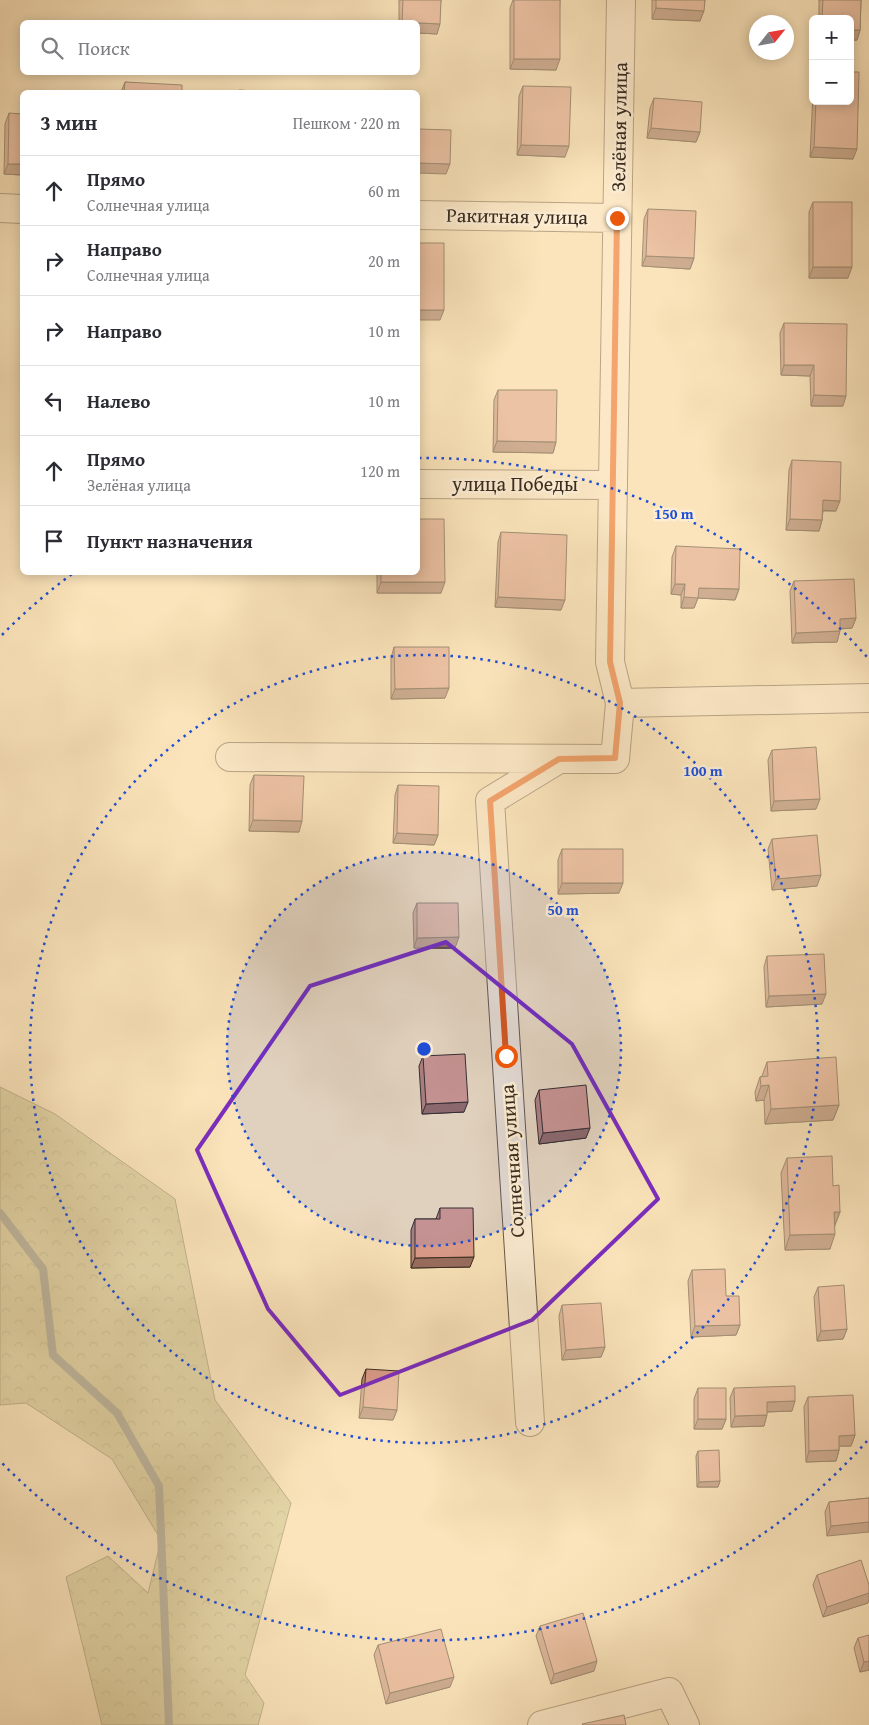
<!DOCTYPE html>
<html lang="ru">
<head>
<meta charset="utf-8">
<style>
	:root { --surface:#fff; --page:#f2f2f3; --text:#2b2b33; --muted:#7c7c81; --line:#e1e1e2 }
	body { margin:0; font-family:"Gentium Book Plus",serif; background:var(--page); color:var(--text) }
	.controls { position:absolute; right:15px; top:15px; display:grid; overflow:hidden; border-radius:8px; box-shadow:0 2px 12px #0003 }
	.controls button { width:45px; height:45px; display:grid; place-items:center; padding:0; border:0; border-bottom:1px solid var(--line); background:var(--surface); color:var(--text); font:25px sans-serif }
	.compass { position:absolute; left:749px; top:15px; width:45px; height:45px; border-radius:50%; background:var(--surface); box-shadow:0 2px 12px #0003; rotate:59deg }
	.stop { position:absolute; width:15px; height:15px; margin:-11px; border:4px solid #ea580c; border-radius:50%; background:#fff }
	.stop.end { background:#ea580c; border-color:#fff; box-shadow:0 1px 5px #0008 }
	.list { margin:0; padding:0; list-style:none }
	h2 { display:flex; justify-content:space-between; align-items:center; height:65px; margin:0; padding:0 20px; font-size:21px }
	h2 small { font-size:16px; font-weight:400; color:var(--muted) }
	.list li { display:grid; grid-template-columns:32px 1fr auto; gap:15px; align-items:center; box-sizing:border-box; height:70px; padding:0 20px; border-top:1px solid var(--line) }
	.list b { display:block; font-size:19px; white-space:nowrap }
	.list p { margin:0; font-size:16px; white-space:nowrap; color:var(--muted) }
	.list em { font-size:16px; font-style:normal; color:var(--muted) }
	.icon { flex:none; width:28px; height:28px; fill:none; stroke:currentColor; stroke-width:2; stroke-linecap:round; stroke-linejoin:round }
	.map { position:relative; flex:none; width:869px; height:1725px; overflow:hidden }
	.search { position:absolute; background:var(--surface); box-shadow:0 2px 12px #0003; left:20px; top:20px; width:400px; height:55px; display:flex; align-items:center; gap:12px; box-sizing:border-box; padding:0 18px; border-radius:8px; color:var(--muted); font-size:19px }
	.panel { position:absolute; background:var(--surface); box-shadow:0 2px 12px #0003; left:20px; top:90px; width:400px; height:485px; border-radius:8px }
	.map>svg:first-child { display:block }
	.forest { fill:url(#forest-crowns); stroke:#7e7656 }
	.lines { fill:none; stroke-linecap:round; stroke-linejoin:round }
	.stream { stroke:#78827c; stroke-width:8 }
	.minor-casing { stroke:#695946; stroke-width:30 }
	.minor { stroke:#fcedd3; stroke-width:28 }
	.wall { fill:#bc8676; stroke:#382b1f }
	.shaded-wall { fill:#996d60; stroke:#382b1f }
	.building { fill:#db9c89; stroke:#382b1f }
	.route { stroke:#ea580c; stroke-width:6 }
	.marked { fill:none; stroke:#7b2cbf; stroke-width:4; stroke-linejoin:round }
	.ring { fill:none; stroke:#1d4ed8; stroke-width:2.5; stroke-dasharray:2.5 5 }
	.labels { text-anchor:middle; stroke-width:5; stroke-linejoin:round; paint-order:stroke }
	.street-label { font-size:20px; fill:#382b1f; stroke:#fcedd3 }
	.centre { fill:#1d4ed8; stroke:#fcedd3; stroke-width:2.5 }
	.ring-label { font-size:15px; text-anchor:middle; font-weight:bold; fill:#1d4ed8; stroke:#fcedd3; stroke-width:5; stroke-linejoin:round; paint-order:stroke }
</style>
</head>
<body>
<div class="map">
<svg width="869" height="1725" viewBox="0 0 869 1725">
	<defs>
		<pattern id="forest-crowns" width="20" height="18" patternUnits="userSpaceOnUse" patternTransform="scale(1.25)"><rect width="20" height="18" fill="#c5c28c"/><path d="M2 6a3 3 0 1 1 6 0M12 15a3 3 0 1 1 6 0" fill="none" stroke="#a19e72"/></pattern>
	</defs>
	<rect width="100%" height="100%" fill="#fbe4bb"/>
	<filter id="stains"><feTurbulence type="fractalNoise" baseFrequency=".004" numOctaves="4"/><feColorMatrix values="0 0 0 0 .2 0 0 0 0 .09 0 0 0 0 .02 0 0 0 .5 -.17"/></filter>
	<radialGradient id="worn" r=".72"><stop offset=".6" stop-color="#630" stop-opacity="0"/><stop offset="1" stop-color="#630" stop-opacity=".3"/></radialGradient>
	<path class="forest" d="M0,1087L55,1114L175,1199L215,1400L291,1503L245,1675L264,1703L258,1725H102L66,1577L108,1556L148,1593L161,1540L112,1459L26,1403L0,1405Z"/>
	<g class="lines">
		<path class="stream" d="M0,1213L43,1269L53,1355L117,1413L159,1486L169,1725"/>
		<defs>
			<path id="minor" d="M0,208L22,209
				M418,215L617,218
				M418,484L613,485
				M620,703L869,698
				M230,757L615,759L620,703L610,662L621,0
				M530,1422L490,801L559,759
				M542,1725L669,1692L685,1725"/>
		</defs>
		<use href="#minor" class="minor-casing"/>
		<use href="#minor" class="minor"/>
	</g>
	<path class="wall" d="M399,0H441L437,34L418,33V22H399Z
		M513,0H560L556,70L510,69V8Z
		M652,0H705L700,21L652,19Z
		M819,0H861L860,30L857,40H850V19H819Z
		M125,82L182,92H121Z
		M523,86L565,157L517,155L519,96Z
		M813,93V101H850L853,159L810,157Z
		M654,98L700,132L696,142L647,138L650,108Z
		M9,113L22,175L4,174L5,124Z
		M813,202L848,278H809V212Z
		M648,209L694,258L690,269L642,266L644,219Z
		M784,323L843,406H811L810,376L781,375L780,333Z
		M498,390L556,442L553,453L493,452L494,400Z
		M792,460L836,511H823L822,520L819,531L786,530L789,470Z
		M501,532L561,610L495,607L498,542Z
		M676,546L739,589L735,600L698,598L694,608H681V595L671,594L672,557Z
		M377,572H418L441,593H377Z
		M794,581L856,618L852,628L840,629L837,642L792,643L790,591Z
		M394,647L445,698L391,699V658Z
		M772,750L816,809L771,811L768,760Z
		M254,775L299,832L249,831L250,785Z
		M398,785L438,835L434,845L393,843L395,795Z
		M772,839L817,886L772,890L768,849Z
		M562,849L619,893L558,894V860Z
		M417,903L455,948H414L413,913Z
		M767,956L822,1004L766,1007L764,967Z
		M423,1056L464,1112L422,1114L419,1066Z
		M767,1062L839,1105L833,1120L765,1124L764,1100L756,1101L755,1092L760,1077L762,1076Z
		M539,1090L586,1138L539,1144L535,1100Z
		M787,1158L833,1186L840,1212L835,1225L830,1249L785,1250L781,1173Z
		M440,1208L470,1267L411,1268V1230L415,1219H436Z
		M692,1270L740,1325L736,1335L691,1337L688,1281Z
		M818,1287L847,1329L843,1339L817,1341L814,1297Z
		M562,1305L605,1347L601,1357L562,1360L559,1316Z
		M366,1369L397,1410L393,1420L359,1418L362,1379Z
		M698,1388L726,1419L722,1429H694V1399Z
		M734,1388L792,1411L767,1412L764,1426L731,1427L730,1398Z
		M808,1397L855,1435L851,1446H839V1450L836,1461L806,1462L804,1407Z
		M698,1451L720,1481L718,1487H697L696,1456Z
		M869,1498L827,1536L825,1512L829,1502Z
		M817,1575L868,1603L823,1617L813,1585Z
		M540,1626L594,1671L551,1684L536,1636Z
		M858,1638L869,1670L860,1672L854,1648Z
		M378,1645L450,1687L386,1704L374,1655Z"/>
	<path class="shaded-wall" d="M656,8L704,11L700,21L652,19Z
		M418,23L440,24L437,34L418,33Z
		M850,30H860L857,40H850Z
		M514,59H560L556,70L510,69Z
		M651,128L700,132L696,142L647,138Z
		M521,145L569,146L565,157L517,155Z
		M814,147L857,149L853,159L810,157Z
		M418,163L450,164L446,174L418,173Z
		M8,164H22V175L4,174Z
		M646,256L694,258L690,269L642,266Z
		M813,267H852L848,278H809Z
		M418,310H444L440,320H418Z
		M784,365H814L810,376L781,375Z
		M814,395L846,396L843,406H811Z
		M497,441L556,442L553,453L493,452Z
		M823,500L840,501L836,511L819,510Z
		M790,519L822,520L819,531L786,530Z
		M381,582H445L441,593H377Z
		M675,584H685L681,595L671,594Z
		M699,588L739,589L735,600L698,598L694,608H681L684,597Z
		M498,597L565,600L561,610L495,607Z
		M856,618L852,628L836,629L840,619Z
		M840,631L837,642L792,643L796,633Z
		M449,688L445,698L391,699L395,689Z
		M820,799L816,809L771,811L774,801Z
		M253,820L302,821L299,832L249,831Z
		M397,833L438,835L434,845L393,843Z
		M821,875L817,886L772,890L776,879Z
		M562,883H623L619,893L558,894Z
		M459,937L455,948H414L417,938Z
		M826,994L822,1004L766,1007L769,996Z
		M769,1085L764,1100L756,1101L761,1086Z
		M468,1102L464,1112L422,1114L426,1104Z
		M839,1105L833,1120L765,1124L771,1109Z
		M590,1128L586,1138L539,1144L543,1133Z
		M834,1212H840L834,1227Z
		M835,1234L830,1249L785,1250L790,1235Z
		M474,1257L470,1267L411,1268L415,1258Z
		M740,1325L736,1335L691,1337L695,1326Z
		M847,1329L843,1339L817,1341L821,1331Z
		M605,1347L601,1357L562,1360L566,1350Z
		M795,1401L792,1411L763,1412L767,1402Z
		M363,1407L397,1410L393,1420L359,1418Z
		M767,1415L764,1426L731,1427L735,1416Z
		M698,1419H726L722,1429H694Z
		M855,1435L851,1446H835L839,1436Z
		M839,1450L836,1461L806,1462L809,1451Z
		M720,1481L718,1487H697L699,1482Z
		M869,1522V1532L827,1536L831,1526Z
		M869,1593V1599L868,1603L823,1617L827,1607Z
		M597,1661L594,1671L551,1684L554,1674Z
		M869,1661V1670L860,1672L864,1662Z
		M454,1677L450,1687L386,1704L390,1693Z"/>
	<path class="building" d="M403,0H441L440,24L402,22Z
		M514,0H560V59H514Z
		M656,0H705L704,11L656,8Z
		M823,0H861L860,30H850V19H822Z
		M850,72H859L857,149L814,147L816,101H850Z
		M125,82L182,85V92H124Z
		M523,86L571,87L569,146L521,145Z
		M239,90L270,92H238Z
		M654,98L702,102L700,132L651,128Z
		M9,113L22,114V164H8Z
		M418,129L451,130L450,164L418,163Z
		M813,202H852V267H813Z
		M648,209L696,211L694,258L646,256Z
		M418,243H444V310H418Z
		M784,323L847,324L846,396L814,395V365H784Z
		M498,390H557L556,442L497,441Z
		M792,460L841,462L840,501L823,500L822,520L790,519Z
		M418,519H444L445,582H381V572H418Z
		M501,532L567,535L565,600L498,597Z
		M676,546L740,549L739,589L699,588L698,598L684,597L685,584H675Z
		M854,579L856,618L840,619V631L796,633L794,581Z
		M394,647H449V688L395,689Z
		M816,747L820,799L774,801L772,750Z
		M254,775L304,776L302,821L253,820Z
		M398,785L439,786L438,835L397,833Z
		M817,835L821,875L776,879L772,839Z
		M562,849H623V883H562Z
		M417,903H458L459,937L417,938Z
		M824,954L826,994L769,996L767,956Z
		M465,1054L468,1102L426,1104L423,1056Z
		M836,1057L839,1105L771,1109L769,1085L761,1086L760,1077L768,1076L767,1062Z
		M586,1085L590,1128L543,1133L539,1090Z
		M832,1156L833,1186L839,1185L840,1212H834L835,1234L790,1235L787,1158Z
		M440,1208H473L474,1257L415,1258V1219H440Z
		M725,1269L726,1296H739L740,1325L695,1326L692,1270Z
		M844,1285L847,1329L821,1331L818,1287Z
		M601,1303L605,1347L566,1350L562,1305Z
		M366,1369L399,1371L397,1410L363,1407Z
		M795,1386V1401L767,1402V1415L735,1416L734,1388Z
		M698,1388H726V1419H698Z
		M853,1395L855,1435L839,1436V1450L809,1451L808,1397Z
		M719,1450L720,1481L699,1482L698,1451Z
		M869,1498V1522L831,1526L829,1502Z
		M861,1560L869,1585V1593L827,1607L817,1575Z
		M583,1613L597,1661L554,1674L540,1626Z
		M441,1629L454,1677L390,1693L378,1645Z
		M869,1635V1661L864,1662L858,1638Z
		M624,1715L626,1725H583L582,1724Z"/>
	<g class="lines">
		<path class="route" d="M506,1056L490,801L559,759L615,758L620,703L610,662L617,218"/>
	</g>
	<path d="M0 0H869V1725H0ZM446,942L572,1044L658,1199L532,1320L340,1395L268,1309L197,1150L310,986Z" fill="#fbe4bb" fill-opacity=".55" fill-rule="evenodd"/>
	<path class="marked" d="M446,942L572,1044L658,1199L532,1320L340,1395L268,1309L197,1150L310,986Z"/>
	<circle cx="424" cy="1049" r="197" fill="#1d4ed8" fill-opacity=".12"/>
	<g class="ring">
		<circle cx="424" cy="1049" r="197"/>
		<circle cx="424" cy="1049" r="394"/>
		<path d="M867 1441A591 591 0 0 1 2 1463M2 635A591 591 0 0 1 72 574M419 458A591 591 0 0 1 867 657"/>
	</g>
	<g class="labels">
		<g class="street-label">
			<text transform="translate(619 127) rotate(-89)" y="7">Зелёная улица</text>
			<text transform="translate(517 216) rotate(1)" y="7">Ракитная улица</text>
			<text x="515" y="491">улица Победы</text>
			<text transform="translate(512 1161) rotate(-94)" y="7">Солнечная улица</text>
		</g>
	</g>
	<circle cx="424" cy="1049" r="8" class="centre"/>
	<g class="ring-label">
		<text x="674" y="519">150 m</text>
		<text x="703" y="776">100 m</text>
		<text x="563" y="915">50 m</text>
	</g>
	<rect width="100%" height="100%" filter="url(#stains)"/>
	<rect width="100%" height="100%" fill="url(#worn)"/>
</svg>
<div class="controls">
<button>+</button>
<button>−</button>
</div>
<svg class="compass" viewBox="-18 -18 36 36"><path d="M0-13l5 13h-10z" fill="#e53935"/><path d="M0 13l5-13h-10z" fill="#7c7c81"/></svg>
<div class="stop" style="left:506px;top:1056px"></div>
<div class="stop end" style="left:617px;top:218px"></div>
<div class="search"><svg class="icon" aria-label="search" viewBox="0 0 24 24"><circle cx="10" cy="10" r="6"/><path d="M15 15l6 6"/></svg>Поиск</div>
<section class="panel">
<h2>3 мин<small>Пешком · 220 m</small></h2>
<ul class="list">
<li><svg class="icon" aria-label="ahead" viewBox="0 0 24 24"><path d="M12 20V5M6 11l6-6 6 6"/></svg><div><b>Прямо</b><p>Солнечная улица</p></div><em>60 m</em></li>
<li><svg class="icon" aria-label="right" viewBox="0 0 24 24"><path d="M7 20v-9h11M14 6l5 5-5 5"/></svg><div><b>Направо</b><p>Солнечная улица</p></div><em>20 m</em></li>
<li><svg class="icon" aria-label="right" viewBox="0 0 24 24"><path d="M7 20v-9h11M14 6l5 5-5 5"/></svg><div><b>Направо</b></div><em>10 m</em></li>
<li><svg class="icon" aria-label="left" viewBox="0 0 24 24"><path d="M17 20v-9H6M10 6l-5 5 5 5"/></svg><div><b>Налево</b></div><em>10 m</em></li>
<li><svg class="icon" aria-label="ahead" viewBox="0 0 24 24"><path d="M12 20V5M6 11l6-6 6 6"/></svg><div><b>Прямо</b><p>Зелёная улица</p></div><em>120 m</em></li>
<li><svg class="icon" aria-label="arrive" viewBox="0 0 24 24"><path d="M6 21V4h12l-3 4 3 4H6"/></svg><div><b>Пункт назначения</b></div></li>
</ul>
</section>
</div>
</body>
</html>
